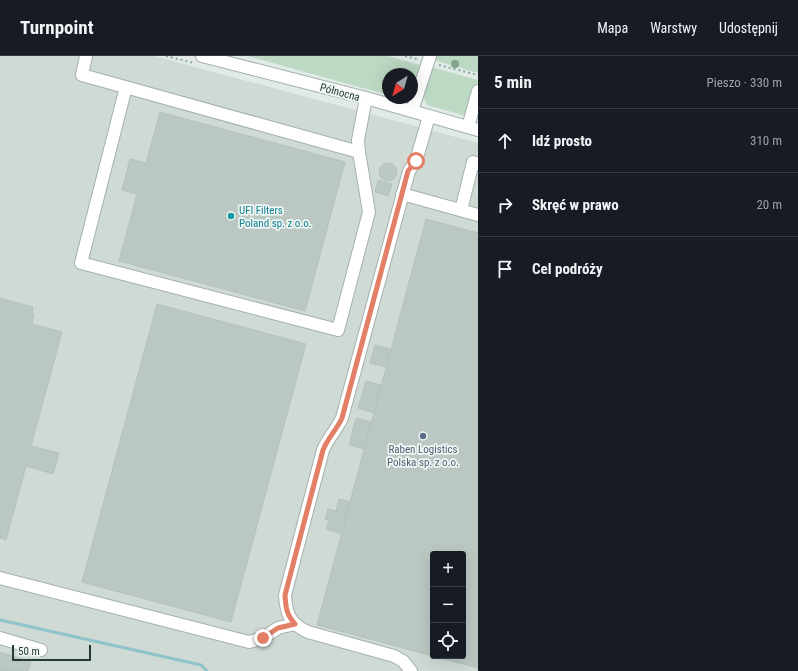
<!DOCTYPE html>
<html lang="pl">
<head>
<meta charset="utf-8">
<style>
	:root { --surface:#171b24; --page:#20242c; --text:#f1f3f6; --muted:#9ea1a6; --line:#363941 }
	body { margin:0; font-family:"Roboto Condensed",sans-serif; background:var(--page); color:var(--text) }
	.controls { position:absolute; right:12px; bottom:12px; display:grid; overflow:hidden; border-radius:4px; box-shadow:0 4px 16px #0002 }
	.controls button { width:36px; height:36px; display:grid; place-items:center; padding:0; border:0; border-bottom:1px solid var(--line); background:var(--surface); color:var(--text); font:20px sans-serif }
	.compass { position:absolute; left:382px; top:12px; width:36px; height:36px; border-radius:50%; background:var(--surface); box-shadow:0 4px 16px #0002; rotate:217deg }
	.scale { position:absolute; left:12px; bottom:10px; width:79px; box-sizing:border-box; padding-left:4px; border:2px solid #233932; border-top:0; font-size:11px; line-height:14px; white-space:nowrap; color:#233932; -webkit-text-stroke:3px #f1f7f4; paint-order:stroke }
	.stop { position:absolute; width:12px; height:12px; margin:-9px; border:3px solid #e37f66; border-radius:50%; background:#fff }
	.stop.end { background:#e37f66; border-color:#fff; box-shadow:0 1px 4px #0008 }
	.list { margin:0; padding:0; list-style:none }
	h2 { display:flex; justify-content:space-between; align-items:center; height:52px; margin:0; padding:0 16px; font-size:17px }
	h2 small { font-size:13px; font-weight:400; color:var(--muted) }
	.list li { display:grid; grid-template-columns:26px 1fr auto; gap:12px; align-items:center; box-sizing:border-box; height:64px; padding:0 16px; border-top:1px solid var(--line) }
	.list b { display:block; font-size:15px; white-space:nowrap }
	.list em { font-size:13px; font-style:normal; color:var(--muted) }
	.icon { flex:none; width:22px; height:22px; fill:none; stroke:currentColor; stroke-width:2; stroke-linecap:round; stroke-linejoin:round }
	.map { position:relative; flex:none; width:478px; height:615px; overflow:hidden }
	header { display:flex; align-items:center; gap:24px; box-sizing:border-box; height:56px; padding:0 20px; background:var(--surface); border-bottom:1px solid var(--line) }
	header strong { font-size:19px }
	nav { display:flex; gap:22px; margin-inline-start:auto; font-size:14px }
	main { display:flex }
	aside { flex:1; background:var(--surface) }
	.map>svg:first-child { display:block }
	.built { fill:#d0dad5; fill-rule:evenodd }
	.green { fill:#bcd9c3 }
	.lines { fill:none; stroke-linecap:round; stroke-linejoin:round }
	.stream { stroke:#8fc3ca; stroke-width:3 }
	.building { fill:#bac7c2; stroke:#b4c3bc; fill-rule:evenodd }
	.minor-casing { stroke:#a4b1ac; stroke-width:14 }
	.path { stroke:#85aa9d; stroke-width:2; stroke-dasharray:2 3; stroke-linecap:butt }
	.minor { stroke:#fff; stroke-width:12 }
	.tree { fill:#81a58d }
	.route { stroke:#e37f66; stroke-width:5 }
	.culture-dot { fill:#0f9aa8; stroke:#f1f7f4; stroke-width:1.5 }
	.service-dot { fill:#5c6f8a; stroke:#f1f7f4; stroke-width:1.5 }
	.labels { text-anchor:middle; stroke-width:3.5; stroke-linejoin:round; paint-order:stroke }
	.street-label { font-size:11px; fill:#233932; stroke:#f1f7f4 }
	.culture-label { font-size:11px; fill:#0d838f; stroke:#f1f7f4; text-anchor:start }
	.service-label { font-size:11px; fill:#4e5e75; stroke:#f1f7f4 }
</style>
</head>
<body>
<header>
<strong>Turnpoint</strong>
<nav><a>Mapa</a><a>Warstwy</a><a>Udostępnij</a></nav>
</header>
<main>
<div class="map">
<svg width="478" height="615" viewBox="0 0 478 615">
	<rect width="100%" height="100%" fill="#e1eae6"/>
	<path class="built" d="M0,0H154L478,87V615H0ZM433,498H463V600H433Z"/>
	<path class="green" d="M248,0H388L420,9L412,35V18H388V39Z
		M436,0H478V17L434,4Z
		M431,11L478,24L468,57L466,60L427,49L423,39Z"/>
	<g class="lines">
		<path class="stream" d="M0,564L201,609L207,615"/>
	</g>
	<path class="building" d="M160,56L345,106L305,255L119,205L137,138L122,134L130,103L146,107Z
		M379 116a9 9 0 1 1 18 0a9 9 0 1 1-18 0Z
		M378,124L392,128L388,140L375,136Z
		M426,163L478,177V612L317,569ZM433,498H463V600H433Z
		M0,242L33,251L32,257L34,258L32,268L62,276L31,390L59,397L53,418L26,410L6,484L0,482Z
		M157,248L306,288L231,566L82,526Z
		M375,289L391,293L386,311L370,307Z
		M366,325L381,329L374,357L358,352Z
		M356,362L371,366L364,393L349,389Z
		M339,443L350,446L347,458L336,455Z
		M328,453L347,458L342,478L326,473L329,464L325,463Z
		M0,596L31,606L28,615H0Z"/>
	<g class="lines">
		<defs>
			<path id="minor" d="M86,0L82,19L359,96L369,156L338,274L81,207L126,31
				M202,0L366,42L478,74
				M412,55L430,0
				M468,71L478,35
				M359,96L358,84L366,42
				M402,138L478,159
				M461,154L473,106L478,108
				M0,522L249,586L263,582L278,572L295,568
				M0,582L41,594
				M411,615L403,605L394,600L308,576C290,568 286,558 285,539L323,394C328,382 337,373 342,362L409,115L416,105L429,60"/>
		</defs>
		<use href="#minor" class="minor-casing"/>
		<path class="path" d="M166,0L194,7
			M405,0L417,3
			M439,9L478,19"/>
		<use href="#minor" class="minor"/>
	</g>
	<circle class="tree" cx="455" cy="8" r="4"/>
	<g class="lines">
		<path class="route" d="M263,582L278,572L295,568C286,558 286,552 285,539L323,394C328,382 337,373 342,362L408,115L416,105"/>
	</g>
	<circle class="culture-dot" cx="231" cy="160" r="4"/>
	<circle class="service-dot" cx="423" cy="380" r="4"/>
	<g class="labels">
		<g class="street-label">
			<text transform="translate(340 36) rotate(15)" y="4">Północna</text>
		</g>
		<g class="culture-label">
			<text x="239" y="158">UFI Filters<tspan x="239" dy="13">Poland sp. z o.o.</tspan></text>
		</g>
		<g class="service-label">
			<text x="423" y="397">Raben Logistics<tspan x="423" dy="13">Polska sp. z o.o.</tspan></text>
		</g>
	</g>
</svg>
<div class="controls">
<button>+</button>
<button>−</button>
<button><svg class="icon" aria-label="locate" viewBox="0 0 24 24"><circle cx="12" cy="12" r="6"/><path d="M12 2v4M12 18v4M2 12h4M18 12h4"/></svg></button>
</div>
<svg class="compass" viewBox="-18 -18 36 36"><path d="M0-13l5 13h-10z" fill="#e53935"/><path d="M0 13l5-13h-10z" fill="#9ea1a6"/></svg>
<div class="scale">50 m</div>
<div class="stop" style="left:416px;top:105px"></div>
<div class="stop end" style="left:263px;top:582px"></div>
</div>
<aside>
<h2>5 min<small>Pieszo · 330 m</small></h2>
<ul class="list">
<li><svg class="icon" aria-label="ahead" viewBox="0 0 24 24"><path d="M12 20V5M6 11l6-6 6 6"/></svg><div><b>Idź prosto</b></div><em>310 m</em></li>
<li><svg class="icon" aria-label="right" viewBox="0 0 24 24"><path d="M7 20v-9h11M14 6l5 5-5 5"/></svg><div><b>Skręć w prawo</b></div><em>20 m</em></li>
<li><svg class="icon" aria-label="arrive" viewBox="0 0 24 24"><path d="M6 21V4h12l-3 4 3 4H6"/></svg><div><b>Cel podróży</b></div></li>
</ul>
</aside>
</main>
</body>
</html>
